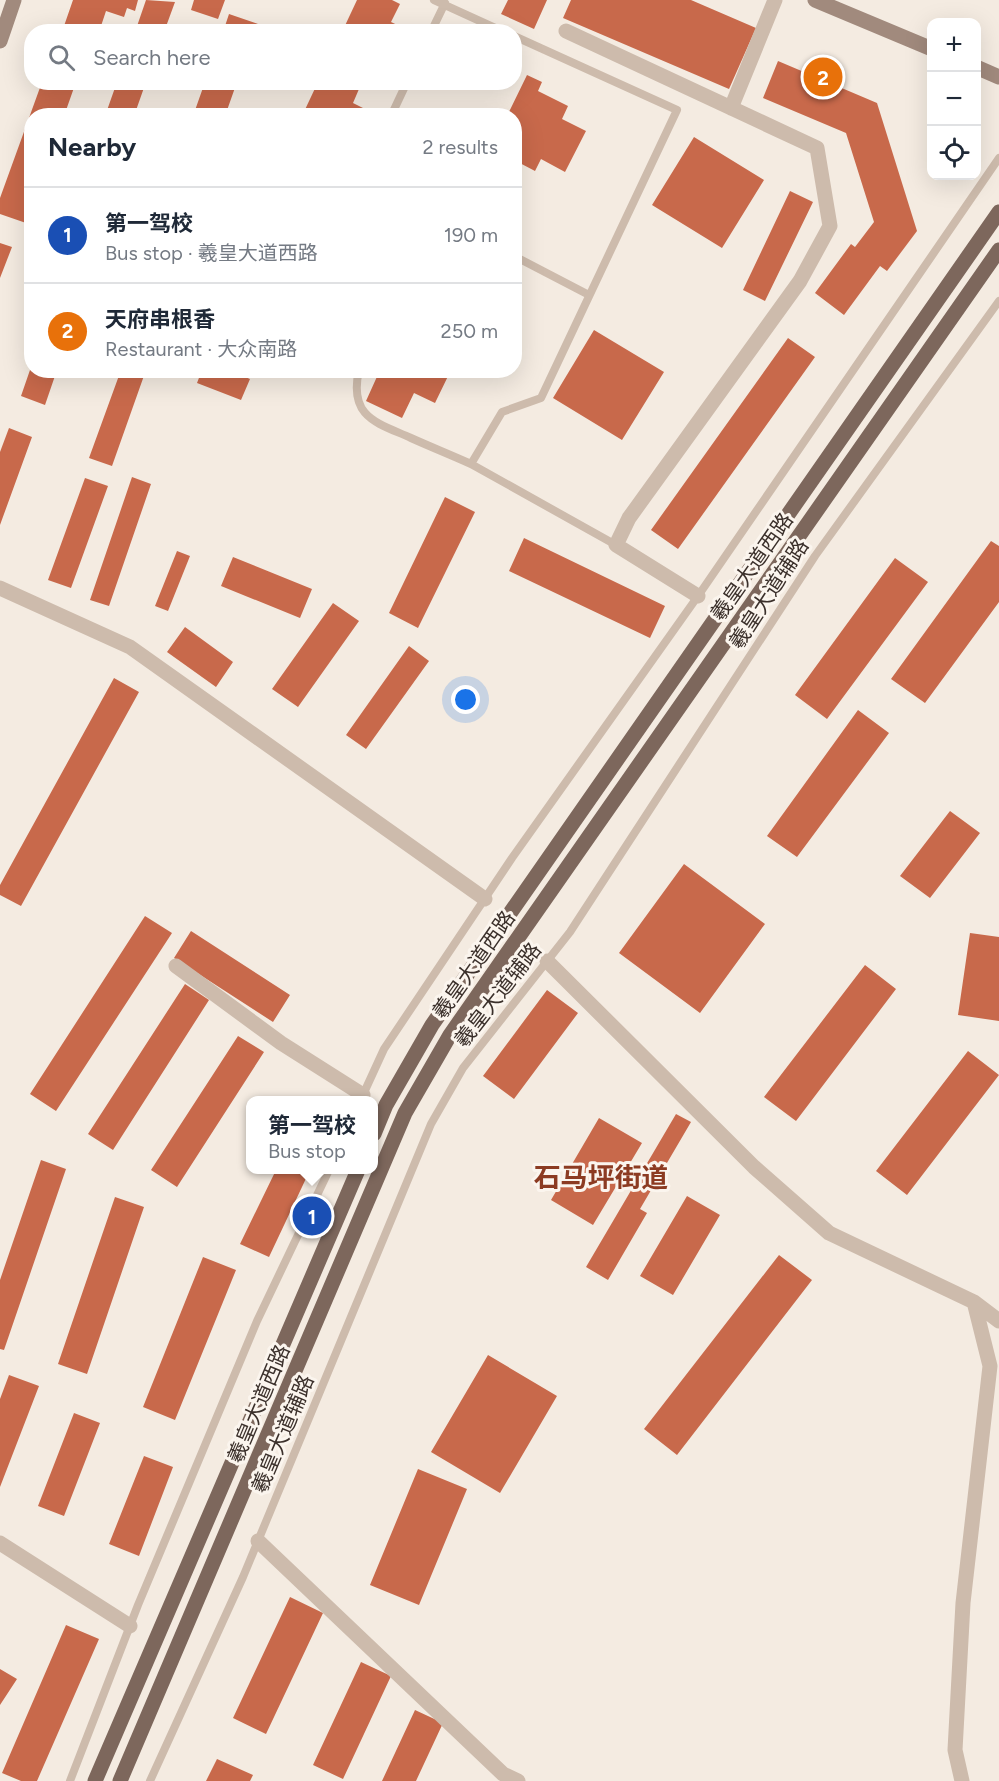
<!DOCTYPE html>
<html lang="en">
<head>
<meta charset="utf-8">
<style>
	:root { --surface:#fff; --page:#f6f6f7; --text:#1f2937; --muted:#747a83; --line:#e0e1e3; --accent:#111827 }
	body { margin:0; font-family:Figtree,"Noto Sans SC",sans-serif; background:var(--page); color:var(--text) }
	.controls { position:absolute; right:18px; top:18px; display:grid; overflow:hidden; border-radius:12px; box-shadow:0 6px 24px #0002 }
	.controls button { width:54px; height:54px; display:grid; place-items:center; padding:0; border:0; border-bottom:2px solid var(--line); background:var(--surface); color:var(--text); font:30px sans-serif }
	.you { position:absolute; left:466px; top:700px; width:21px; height:21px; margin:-15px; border:4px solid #fff; border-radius:50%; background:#1a73e8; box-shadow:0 0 0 9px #1a73e833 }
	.badge { display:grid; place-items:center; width:39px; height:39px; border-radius:50%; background:var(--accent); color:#fff; font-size:20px; font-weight:700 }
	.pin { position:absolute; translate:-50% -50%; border:3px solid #fff; box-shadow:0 2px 6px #0006 }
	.popup { position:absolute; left:246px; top:1096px; width:132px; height:78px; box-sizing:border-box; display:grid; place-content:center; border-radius:12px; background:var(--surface); filter:drop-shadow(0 2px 4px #0005); font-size:20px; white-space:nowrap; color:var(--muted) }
	.popup b { font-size:22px; color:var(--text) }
	.popup::after { content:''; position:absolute; left:50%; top:100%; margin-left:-12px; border:12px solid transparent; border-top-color:var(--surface) }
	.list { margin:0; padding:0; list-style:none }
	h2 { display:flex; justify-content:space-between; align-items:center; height:78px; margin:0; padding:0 24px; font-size:26px }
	h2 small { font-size:20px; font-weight:400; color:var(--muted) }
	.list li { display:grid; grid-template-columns:39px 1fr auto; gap:18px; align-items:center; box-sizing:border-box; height:96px; padding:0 24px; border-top:2px solid var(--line) }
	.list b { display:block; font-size:22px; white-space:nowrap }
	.list p { margin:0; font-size:20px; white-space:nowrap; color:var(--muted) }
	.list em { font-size:20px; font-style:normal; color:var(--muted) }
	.icon { flex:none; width:33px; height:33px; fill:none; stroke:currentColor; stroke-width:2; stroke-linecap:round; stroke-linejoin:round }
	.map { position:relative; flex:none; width:999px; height:1781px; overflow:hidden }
	.search { position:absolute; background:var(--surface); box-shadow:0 6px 24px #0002; left:24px; top:24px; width:498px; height:66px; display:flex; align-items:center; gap:15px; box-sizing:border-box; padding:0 21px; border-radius:24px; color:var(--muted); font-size:22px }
	.panel { position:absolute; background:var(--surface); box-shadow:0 6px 24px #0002; left:24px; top:108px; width:498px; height:270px; border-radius:24px }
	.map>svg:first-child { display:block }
	.building { fill:#c8694b }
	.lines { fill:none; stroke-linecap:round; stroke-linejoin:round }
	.lane { stroke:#cdbbac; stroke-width:8 }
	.street { stroke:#cdbbac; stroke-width:15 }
	.secondary { stroke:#a18a7d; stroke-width:15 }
	.primary { stroke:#7d675c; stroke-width:15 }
	.labels { text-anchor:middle; stroke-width:6; stroke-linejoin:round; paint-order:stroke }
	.street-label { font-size:21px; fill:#3b302b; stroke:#fbf5ee }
	.district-label { font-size:27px; font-weight:bold; fill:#8c3b22; stroke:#fbf5ee }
</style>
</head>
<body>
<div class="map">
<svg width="999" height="1781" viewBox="0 0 999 1781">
	<rect width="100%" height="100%" fill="#f4ebe1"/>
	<path class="building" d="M73,0H138L135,11L127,8L124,17L106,11L99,32H79L64,26Z
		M146,0L175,2L164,32H135Z
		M194,0H225L218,19L191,10Z
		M357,0H392L400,4L391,22L412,32H342Z
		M508,0H547L534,29L501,14Z
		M571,0H691L756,28L729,89L563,18Z
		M229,14L258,24L255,32H223Z
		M778,61L877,103L917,231L887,271L880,266L844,315L815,293L851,244L855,247L874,222L846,133L763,98Z
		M527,75L542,82L538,91L568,106L562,119L586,131L565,172L541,159L535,171L514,160V116H507Z
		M42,82H76L64,116H32V207L26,223L0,214V198Z
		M117,82H146L134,116H105Z
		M205,82H237L225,116H193Z
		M318,82H362L353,103L373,113L372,116H302Z
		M694,137L764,180L722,248L652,205Z
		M790,191L813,202L765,301L743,290Z
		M0,243L12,247L0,278Z
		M594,330L664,372L622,440L553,398Z
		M788,338L815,357L678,549L651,530Z
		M30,370H57L45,405L21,396Z
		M121,370H146L112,466L89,458Z
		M202,370H229L250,379L241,400L197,383Z
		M380,370H451L435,403L414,393L402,418L366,401Z
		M9,428L32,437L0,525V452Z
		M132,477L151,484L109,606L90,600Z
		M85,478L108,486L71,588L48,580Z
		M445,497L475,512L418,628L389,613Z
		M524,538L665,606L650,638L509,571Z
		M991,541L999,546V602L925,703L891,679Z
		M177,551L190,556L168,611L155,606Z
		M233,557L312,589L300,618L221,586Z
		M895,558L928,582L827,719L795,695Z
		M333,603L359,621L298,707L272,689Z
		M185,627L233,662L216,687L167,652Z
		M409,646L429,661L366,749L346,735Z
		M114,678L139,692L21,906L0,895V885Z
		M858,710L889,733L797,857L767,836Z
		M950,811L980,833L930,898L900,876Z
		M684,864L765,924L700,1013L619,953Z
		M145,916L172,933L56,1111L30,1094Z
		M191,931L290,995L273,1022L174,958Z
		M970,933L999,937V1021L958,1015Z
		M865,965L896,989L796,1121L764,1097Z
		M185,984L209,1000L113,1150L88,1134Z
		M547,990L578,1013L514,1099L483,1076Z
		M238,1036L264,1052L177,1187L151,1170Z
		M968,1051L999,1075L907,1195L876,1171Z
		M676,1114L691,1122L640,1209L647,1213L608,1280L586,1267Z
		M599,1118L642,1143L593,1225L551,1200Z
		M41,1160L66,1169L4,1350L0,1349V1280Z
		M276,1170H310L269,1257L240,1244Z
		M687,1196L720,1215L673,1295L640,1276Z
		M115,1197L144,1207L87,1374L58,1364Z
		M779,1255L812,1280L677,1455L644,1429Z
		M203,1257L236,1270L175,1420L143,1407Z
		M488,1355L557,1396L500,1493L431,1452Z
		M9,1375L39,1386L0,1487V1399Z
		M74,1413L100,1423L64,1516L38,1506Z
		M144,1456L173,1467L139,1556L109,1544Z
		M418,1469L467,1489L419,1605L370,1585Z
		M290,1597L323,1613L266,1734L233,1718Z
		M66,1625L99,1639L37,1781H21L2,1773Z
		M361,1662L391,1676L343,1779L313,1765Z
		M0,1669L17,1679L0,1705Z
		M415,1710L443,1723L416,1781H382Z
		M217,1759L253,1775L250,1781H206Z"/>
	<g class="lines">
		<path class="lane" d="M434,0L504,32
			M431,32L445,3
			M514,36L677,110L541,398L502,412L471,464L616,545
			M391,116L407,82
			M514,256L589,295
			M359,370C348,418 378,423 411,438C431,447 451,455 471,464
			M362,1097L384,1049L512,858L698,596L999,158
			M70,1781L138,1605L257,1321L329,1170
			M150,1781L243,1577L431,1124L463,1068L570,932L815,556L999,301"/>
		<path class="street" d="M566,31L817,148L830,226L800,281L629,518L616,545L698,596
			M731,108L775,0
			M0,588L130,647L485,899
			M547,961L754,1167L829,1233L974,1302L999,1321
			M176,966L281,1043L363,1095
			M258,1541L503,1774L518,1781
			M0,1543L130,1626
			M962,1781L955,1750L963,1603L990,1366L974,1302"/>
		<path class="secondary" d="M815,0L932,49
			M0,41L14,0
			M976,67L999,77"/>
		<path class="primary" d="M374,1134L386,1105L432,1025L999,212
			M95,1781L358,1170
			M120,1781L405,1113L450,1035L999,250"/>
	</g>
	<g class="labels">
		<g class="street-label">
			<text transform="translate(752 567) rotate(-55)" y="7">羲皇大道西路</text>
			<text transform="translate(769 594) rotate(-57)" y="7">羲皇大道辅路</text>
			<text transform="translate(474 965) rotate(-55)" y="7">羲皇大道西路</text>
			<text transform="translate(498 995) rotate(-52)" y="7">羲皇大道辅路</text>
			<text transform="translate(259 1404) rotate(-67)" y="7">羲皇大道西路</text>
			<text transform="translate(283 1434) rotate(-67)" y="7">羲皇大道辅路</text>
		</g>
		<g class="district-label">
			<text x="601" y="1187">石马坪街道</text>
		</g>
	</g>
</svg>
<div class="controls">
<button>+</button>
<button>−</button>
<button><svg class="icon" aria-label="locate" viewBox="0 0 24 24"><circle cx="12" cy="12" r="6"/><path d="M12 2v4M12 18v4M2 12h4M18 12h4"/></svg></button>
</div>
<div class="you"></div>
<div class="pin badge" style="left:312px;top:1216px;background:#1a4fb4">1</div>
<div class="popup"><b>第一驾校</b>Bus stop</div>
<div class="pin badge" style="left:823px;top:77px;background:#e8710a">2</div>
<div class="search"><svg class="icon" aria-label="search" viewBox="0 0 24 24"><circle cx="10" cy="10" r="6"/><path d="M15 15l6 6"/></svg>Search here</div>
<section class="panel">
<h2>Nearby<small>2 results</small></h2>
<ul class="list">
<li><span class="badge" style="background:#1a4fb4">1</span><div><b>第一驾校</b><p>Bus stop · 羲皇大道西路</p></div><em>190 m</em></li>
<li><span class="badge" style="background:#e8710a">2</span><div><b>天府串根香</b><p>Restaurant · 大众南路</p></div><em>250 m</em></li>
</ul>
</section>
</div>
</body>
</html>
